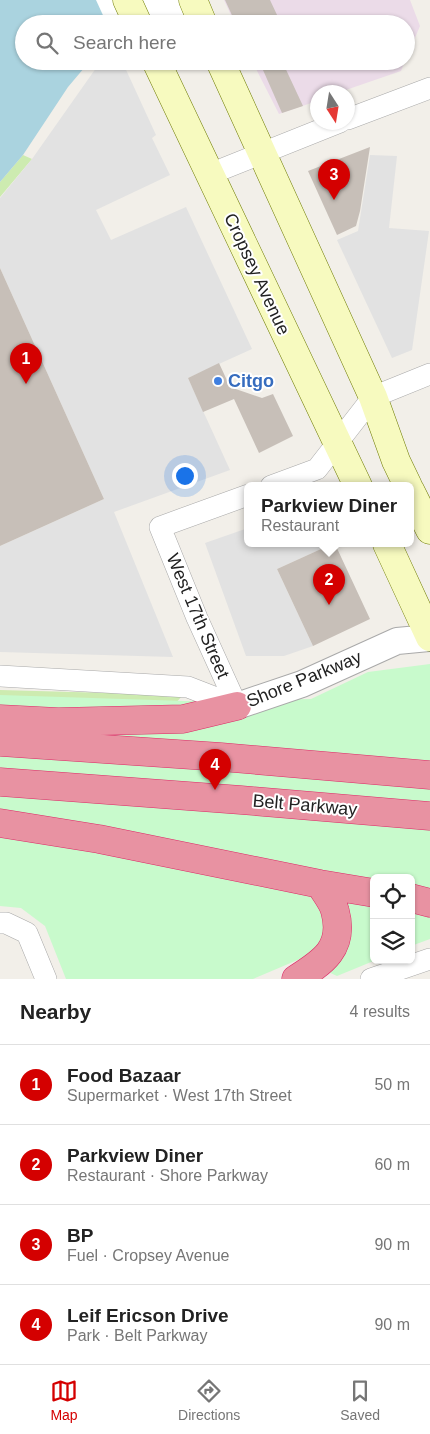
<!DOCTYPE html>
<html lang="en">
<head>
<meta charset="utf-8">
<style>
	:root { --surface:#fff; --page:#f2f2f2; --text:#222; --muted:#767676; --line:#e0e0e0; --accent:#d40000 }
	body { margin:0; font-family:Arial,sans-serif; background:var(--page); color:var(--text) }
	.controls { position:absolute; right:15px; bottom:15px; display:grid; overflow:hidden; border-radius:8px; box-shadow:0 1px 4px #0004 }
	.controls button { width:45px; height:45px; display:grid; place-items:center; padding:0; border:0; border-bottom:1px solid var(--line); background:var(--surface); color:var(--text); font:25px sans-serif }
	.compass { position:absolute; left:310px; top:85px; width:45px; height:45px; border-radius:50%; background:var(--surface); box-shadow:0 1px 4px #0004; rotate:168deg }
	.you { position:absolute; left:184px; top:475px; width:18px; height:18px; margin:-12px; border:4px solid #fff; border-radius:50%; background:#1a73e8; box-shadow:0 0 0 8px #1a73e833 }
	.badge { display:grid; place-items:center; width:32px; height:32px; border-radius:50%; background:var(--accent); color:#fff; font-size:16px; font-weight:700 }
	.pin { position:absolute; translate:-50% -41px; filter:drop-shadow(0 1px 2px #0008) }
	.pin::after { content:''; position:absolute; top:26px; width:18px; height:15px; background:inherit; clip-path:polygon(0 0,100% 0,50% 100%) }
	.popup { position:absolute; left:244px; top:482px; width:170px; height:65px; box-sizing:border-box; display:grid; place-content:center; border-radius:8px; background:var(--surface); filter:drop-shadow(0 1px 4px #0005); font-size:16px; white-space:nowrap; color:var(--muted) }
	.popup b { font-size:19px; color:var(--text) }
	.popup::after { content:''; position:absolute; left:50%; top:100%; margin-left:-10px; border:10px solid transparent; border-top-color:var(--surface) }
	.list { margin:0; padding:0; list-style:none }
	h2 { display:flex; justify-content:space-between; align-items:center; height:65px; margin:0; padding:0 20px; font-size:21px }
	h2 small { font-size:16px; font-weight:400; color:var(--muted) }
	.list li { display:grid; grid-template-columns:32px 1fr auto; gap:15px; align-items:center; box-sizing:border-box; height:80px; padding:0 20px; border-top:1px solid var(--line) }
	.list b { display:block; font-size:19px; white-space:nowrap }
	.list p { margin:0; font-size:16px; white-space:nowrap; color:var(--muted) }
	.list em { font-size:16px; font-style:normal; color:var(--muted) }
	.icon { flex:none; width:28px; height:28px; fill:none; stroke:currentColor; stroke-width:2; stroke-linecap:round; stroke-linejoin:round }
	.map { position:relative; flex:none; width:430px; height:979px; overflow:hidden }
	.search { position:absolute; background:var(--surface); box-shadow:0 1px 4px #0004; left:15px; right:15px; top:15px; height:55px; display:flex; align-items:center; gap:12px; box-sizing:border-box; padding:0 18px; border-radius:28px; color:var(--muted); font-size:19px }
	.sheet { height:385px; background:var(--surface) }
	nav { display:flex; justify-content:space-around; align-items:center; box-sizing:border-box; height:70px; border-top:1px solid var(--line); background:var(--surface); font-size:14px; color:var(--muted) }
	nav a { display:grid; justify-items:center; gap:2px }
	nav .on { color:var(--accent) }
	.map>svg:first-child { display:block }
	.industrial { fill:#ebdbe8 }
	.grass { fill:#cdebb0 }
	.park { fill:#c8facc }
	.parking { fill:#e2e2e2 }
	.water { fill:#aad3df }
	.pier { fill:#fff }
	.building { fill:#c7bfb8 }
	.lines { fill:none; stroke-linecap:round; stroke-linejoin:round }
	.minor-casing { stroke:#a9a9a9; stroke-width:22 }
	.tertiary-casing { stroke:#a9a9a9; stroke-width:28 }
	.secondary-casing { stroke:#707d05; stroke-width:29 }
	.motorway-casing { stroke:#dc2a67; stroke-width:29 }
	.minor { stroke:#fff; stroke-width:21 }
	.tertiary { stroke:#fff; stroke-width:26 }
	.secondary { stroke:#f7fabf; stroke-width:28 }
	.motorway { stroke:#e892a2; stroke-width:28 }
	.shop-dot { fill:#3f7fe0; stroke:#fff; stroke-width:2 }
	.labels { text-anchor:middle; stroke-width:4; stroke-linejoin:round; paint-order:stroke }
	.street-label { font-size:18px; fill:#222; stroke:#fff }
	.shop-label { font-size:18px; font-weight:bold; fill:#366cbe; stroke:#fff; text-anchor:start }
</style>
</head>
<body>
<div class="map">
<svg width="430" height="979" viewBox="0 0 430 979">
	<rect width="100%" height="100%" fill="#f2efe9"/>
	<path class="industrial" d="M224,0H410L420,26L406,59V24H235Z
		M252,61H405L401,71L340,92H318L317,101L279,114Z"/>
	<path class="grass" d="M23,155L32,159L0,197V182Z
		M0,690L183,695L173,706L0,710Z"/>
	<path class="park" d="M430,664V939L411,946V878H374V960H376L337,976L300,959L253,979H66L45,926L21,908L0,906V695L185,701L311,699L368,672Z"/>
	<path class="parking" d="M101,61H122L156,135L152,138L170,175L96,210L111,240L186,207L252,349L188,378L230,470L114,512L173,657L0,652V546L104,499L0,268V198L32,159Z
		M370,155L397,156L389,228L429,231L412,350L392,358L337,240L358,231Z
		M248,528V544H332L277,569L313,646L284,656H246L205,543Z"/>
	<path class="water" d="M0,0H146L123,24H24V61H90L68,87L23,155L0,182Z"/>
	<path class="pier" d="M96,0H200L176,24H107Z"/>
	<path class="building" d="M225,0H270L278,17L263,24H236Z
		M259,61H282L303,106L282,113Z
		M370,147L360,211L356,226L337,235L308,171Z
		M0,268L104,499L0,546Z
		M219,363L230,387L262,398L273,394L293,436L259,453L234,399L203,412L188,378Z
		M332,544H335L370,619L313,646L277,569Z"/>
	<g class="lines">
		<defs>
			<path id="minor" d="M348,119L430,88
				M210,174L340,122
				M271,486L317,469L373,397L430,374
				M0,676L188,687L237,706
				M237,706L197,618L160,527L248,495
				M0,923H6L27,933L46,979
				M371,979L430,959"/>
			<path id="tertiary" d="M237,706L302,684L397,641L430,638"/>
			<path id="secondary" d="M127,0L138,24
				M193,0L203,24
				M156,61L358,486
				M220,61L373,397L396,461L408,486
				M410,490L430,530
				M387,544L430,637"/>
			<path id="motorway" d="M0,719L58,722L183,719L237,706
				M0,742L221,757L430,775
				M0,782L241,800L430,816
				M0,823L99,839L320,884L374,893
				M411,898L430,903
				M296,979C323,962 345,948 335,911C333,902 325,893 320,884"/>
		</defs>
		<use href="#minor" class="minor-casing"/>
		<use href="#tertiary" class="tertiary-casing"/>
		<use href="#secondary" class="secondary-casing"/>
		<use href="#motorway" class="motorway-casing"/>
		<use href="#minor" class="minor"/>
		<use href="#tertiary" class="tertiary"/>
		<use href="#secondary" class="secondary"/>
		<use href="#motorway" class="motorway"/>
	</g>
	<circle class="shop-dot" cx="218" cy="381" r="5"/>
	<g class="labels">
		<g class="street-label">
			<text transform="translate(257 274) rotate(65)" y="6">Cropsey Avenue</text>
			<text transform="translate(198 616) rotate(67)" y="6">West 17th Street</text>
			<text transform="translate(304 679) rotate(-22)" y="6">Shore Parkway</text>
			<text transform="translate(305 805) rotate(5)" y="6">Belt Parkway</text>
		</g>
		<g class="shop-label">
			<text x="228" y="387">Citgo</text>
		</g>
	</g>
</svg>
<div class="controls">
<button><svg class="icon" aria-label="locate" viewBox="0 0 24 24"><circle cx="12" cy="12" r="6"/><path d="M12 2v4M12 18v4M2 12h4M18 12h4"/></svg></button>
<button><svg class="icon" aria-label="layers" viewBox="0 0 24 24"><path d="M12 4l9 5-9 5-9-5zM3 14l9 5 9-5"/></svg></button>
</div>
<svg class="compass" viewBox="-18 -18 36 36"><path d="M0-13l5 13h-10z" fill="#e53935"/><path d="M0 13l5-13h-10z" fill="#767676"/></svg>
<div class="you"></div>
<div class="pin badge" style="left:26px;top:384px">1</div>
<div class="pin badge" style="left:329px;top:605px">2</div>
<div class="popup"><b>Parkview Diner</b>Restaurant</div>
<div class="pin badge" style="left:334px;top:200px">3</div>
<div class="pin badge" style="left:215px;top:790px">4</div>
<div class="search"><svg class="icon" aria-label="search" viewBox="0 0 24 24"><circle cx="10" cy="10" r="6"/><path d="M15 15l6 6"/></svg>Search here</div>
</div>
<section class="sheet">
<h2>Nearby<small>4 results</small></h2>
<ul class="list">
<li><span class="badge">1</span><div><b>Food Bazaar</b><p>Supermarket · West 17th Street</p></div><em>50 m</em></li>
<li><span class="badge">2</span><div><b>Parkview Diner</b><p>Restaurant · Shore Parkway</p></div><em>60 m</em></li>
<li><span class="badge">3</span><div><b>BP</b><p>Fuel · Cropsey Avenue</p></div><em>90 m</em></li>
<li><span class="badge">4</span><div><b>Leif Ericson Drive</b><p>Park · Belt Parkway</p></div><em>90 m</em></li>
</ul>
</section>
<nav>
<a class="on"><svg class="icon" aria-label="map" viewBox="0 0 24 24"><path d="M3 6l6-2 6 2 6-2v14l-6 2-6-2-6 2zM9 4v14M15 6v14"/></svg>Map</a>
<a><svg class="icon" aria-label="directions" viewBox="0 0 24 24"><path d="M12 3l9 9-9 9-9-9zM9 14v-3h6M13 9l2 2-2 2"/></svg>Directions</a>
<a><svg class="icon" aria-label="saved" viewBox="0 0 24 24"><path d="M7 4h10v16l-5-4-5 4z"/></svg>Saved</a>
</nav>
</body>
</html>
